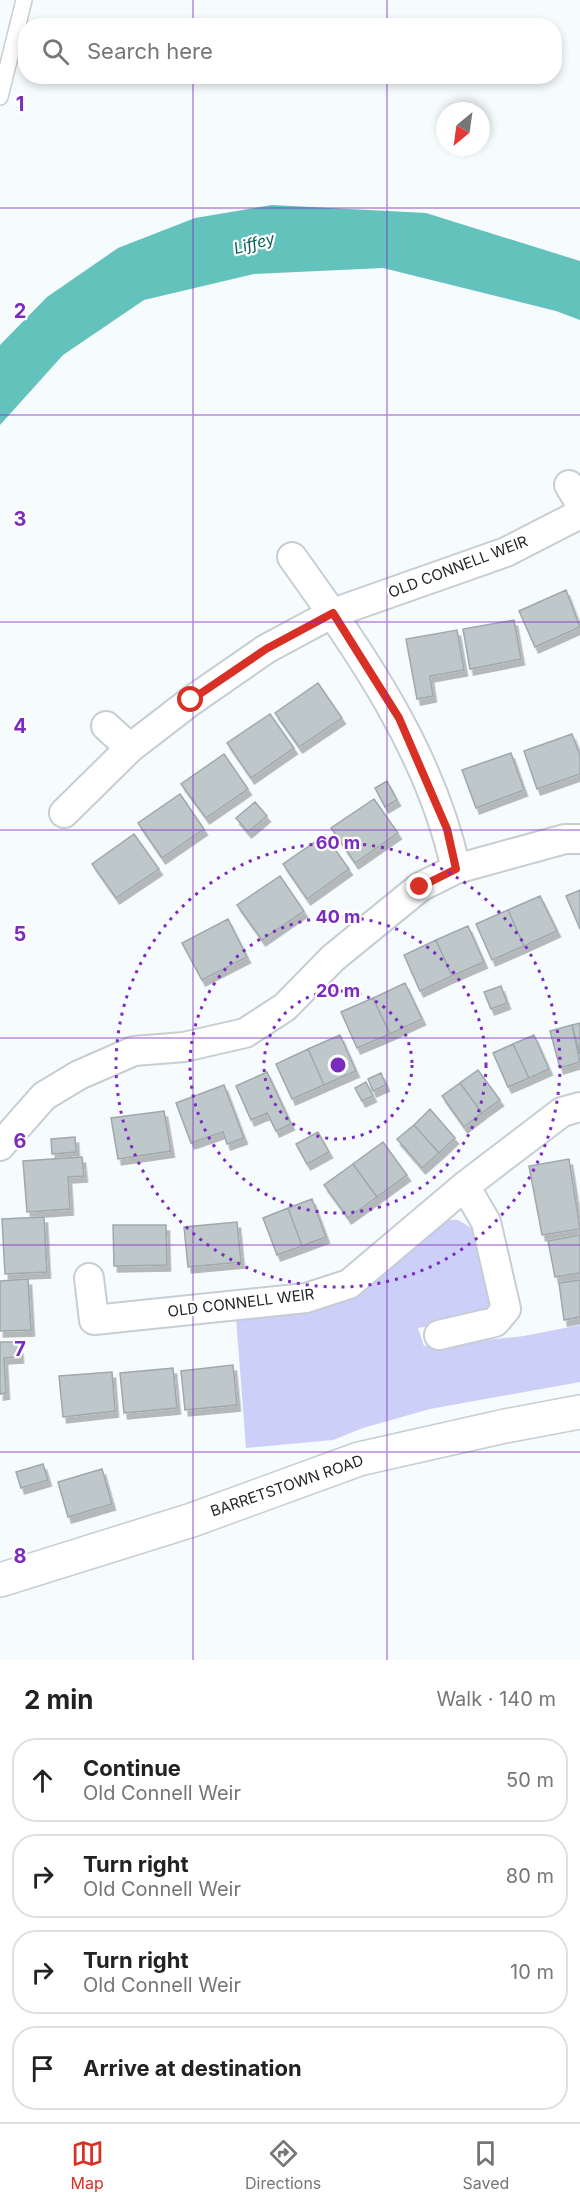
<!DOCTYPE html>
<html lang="en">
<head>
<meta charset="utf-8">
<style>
	:root { --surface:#fff; --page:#f2f2f2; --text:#222; --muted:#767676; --line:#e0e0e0; --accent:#d93025 }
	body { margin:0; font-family:Inter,sans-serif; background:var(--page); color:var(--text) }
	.compass { position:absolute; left:436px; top:102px; width:54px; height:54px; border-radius:50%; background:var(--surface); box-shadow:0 3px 9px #0003; rotate:209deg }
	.stop { position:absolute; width:18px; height:18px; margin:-14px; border:4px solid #d93025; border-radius:50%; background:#fff }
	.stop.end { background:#d93025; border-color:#fff; box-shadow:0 2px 6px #0008 }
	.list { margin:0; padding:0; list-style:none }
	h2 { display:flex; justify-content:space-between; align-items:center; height:78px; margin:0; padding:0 24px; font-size:26px }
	h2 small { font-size:20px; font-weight:400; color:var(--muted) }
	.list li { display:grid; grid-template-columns:39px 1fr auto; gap:18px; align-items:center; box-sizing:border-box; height:84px; margin:0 12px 12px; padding:0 12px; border:2px solid var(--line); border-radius:24px }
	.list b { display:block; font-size:22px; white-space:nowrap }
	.list p { margin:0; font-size:20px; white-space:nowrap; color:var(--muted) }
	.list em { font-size:20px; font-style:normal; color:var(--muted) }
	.icon { flex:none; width:33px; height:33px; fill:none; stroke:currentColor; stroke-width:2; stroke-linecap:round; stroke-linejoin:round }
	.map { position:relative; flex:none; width:580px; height:1660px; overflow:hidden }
	.search { position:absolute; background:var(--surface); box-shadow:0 3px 9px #0003; left:18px; right:18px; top:18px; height:66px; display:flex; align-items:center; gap:15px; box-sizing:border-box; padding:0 21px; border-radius:24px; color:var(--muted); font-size:22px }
	.sheet { height:462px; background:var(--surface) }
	nav { display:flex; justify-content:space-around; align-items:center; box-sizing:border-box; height:84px; border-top:2px solid var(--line); background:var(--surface); font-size:16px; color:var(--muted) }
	nav a { display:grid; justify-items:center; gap:3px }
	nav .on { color:var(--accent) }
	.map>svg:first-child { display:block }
	.green { fill:#cccff7 }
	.water { fill:#63c2bb }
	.building { fill:#bec8cb; stroke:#9fa9ab; stroke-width:1.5; filter:url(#shadow) }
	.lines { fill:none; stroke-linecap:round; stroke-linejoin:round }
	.service-casing { stroke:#c6ced3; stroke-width:18 }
	.minor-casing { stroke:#c6ced3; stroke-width:32 }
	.tertiary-casing { stroke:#c6ced3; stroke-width:36 }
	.service { stroke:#fff; stroke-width:15 }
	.minor { stroke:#fff; stroke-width:28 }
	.tertiary { stroke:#fff; stroke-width:33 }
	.route { stroke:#d93025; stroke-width:8 }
	.grid { fill:none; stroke:#7b2cbf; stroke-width:1.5; stroke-opacity:0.55 }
	.ring { fill:none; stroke:#7b2cbf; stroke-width:3; stroke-dasharray:3 6 }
	.labels { text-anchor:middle; stroke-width:4.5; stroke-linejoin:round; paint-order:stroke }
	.street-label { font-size:15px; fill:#232628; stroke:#fff }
	.water-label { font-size:16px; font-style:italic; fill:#045b57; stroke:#fff }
	.grid-label { font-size:20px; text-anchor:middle; font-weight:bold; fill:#7b2cbf; stroke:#fff; stroke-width:4.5; stroke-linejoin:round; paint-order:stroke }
	.centre { fill:#7b2cbf; stroke:#fff; stroke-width:3 }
	.ring-label { font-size:18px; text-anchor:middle; font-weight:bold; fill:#7b2cbf; stroke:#fff; stroke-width:4.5; stroke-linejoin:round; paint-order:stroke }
</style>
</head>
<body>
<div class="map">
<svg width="580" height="1660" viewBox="0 0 580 1660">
	<defs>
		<filter id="shadow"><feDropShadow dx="3.5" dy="6" stdDeviation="0" flood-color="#0004"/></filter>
	</defs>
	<rect width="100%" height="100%" fill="#f6fbfe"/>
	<path class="green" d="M441,1220H458L473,1229L494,1302C482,1323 441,1324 418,1328L424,1346L474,1335L475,1341L524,1336L580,1325V1382L430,1409L363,1428L333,1440L246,1448L236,1318L308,1309Z"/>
	<path class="water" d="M272,205L426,213L580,261V320L556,311L383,268L254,274L144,300L63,355L0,425V345L47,297L118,248L195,218Z"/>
	<path class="building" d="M566,590L580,627L535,647L519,611Z
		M514,620L521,659L470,669L463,629Z
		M457,630L464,670L430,676L433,696L417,699L406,639Z
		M318,683L342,718L299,747L275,713Z
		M270,714L294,748L251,778L227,743Z
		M572,734L580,755V774L537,789L524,751Z
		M511,753L524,790L476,808L462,770Z
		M224,754L248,789L206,818L181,784Z
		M387,781L397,800L385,807L375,788Z
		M180,794L204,829L162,858L138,823Z
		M374,799L398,833L355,863L331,828Z
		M255,802L267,816L248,832L236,818Z
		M134,834L159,869L116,898L92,864Z
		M325,835L349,869L307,899L283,864Z
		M280,876L304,911L262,940L237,905Z
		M580,890V929L566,896Z
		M540,896L557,931L524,946L508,910Z
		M508,910L524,946L492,960L476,924Z
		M228,919L247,957L202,980L182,943Z
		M468,926L484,962L452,976L436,940Z
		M436,940L452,976L420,991L404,955Z
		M405,983L422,1019L390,1034L373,998Z
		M501,986L507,1003L491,1009L484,992Z
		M373,998L390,1034L357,1048L341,1012Z
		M580,1023V1054L572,1025Z
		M572,1025L580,1062L560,1068L550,1031Z
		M340,1035L356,1071L324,1085L308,1049Z
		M534,1035L549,1069L529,1078L513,1044Z
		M513,1044L529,1078L508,1087L493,1053Z
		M308,1049L324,1085L292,1099L276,1064Z
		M478,1070L500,1100L482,1113L460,1083Z
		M267,1072L291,1124L276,1131L267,1113L251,1120L236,1086Z
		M381,1073L386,1085L373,1091L368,1079Z
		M366,1082L373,1096L362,1101L355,1088Z
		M460,1083L482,1113L464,1127L442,1096Z
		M224,1085L244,1138L227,1144L223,1132L191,1143L176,1103Z
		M430,1109L455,1138L439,1153L414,1125Z
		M164,1111L171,1151L118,1159L111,1118Z
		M414,1125L439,1153L422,1168L397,1139Z
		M318,1132L329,1152L307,1164L296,1144Z
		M75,1137L76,1152L52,1154L51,1139Z
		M383,1142L407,1175L377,1197L353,1164Z
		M82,1157L84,1176L68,1177L70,1209L27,1212L23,1161Z
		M569,1159L580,1229L542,1235L529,1166Z
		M353,1164L377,1197L348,1218L324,1185Z
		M312,1199L326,1237L302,1246L288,1208Z
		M288,1208L302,1246L277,1255L263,1218Z
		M44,1217L47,1272L5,1274L2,1219Z
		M237,1222L241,1262L188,1267L184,1227Z
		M113,1225H166L167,1265L114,1266Z
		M580,1235V1273L555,1277L548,1241Z
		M28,1279L31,1330L0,1331V1281Z
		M580,1280V1317L564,1320L559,1283Z
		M0,1342H19L20,1357L4,1358L6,1393L0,1394Z
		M233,1365L237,1405L185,1410L181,1371Z
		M173,1368L177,1408L124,1413L120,1373Z
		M112,1372L115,1411L63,1417L59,1376Z
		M43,1464L48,1480L21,1488L16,1472Z
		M102,1469L112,1504L68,1517L58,1482Z"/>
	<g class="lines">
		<defs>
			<path id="service" d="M0,97L24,0"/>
			<path id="minor" d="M569,485L580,503
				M292,557C361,653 430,751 456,869
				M106,726L130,748
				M64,813L130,748L191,701L266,649L333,613L506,552L580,514
				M0,1146L44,1096L79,1075L134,1051L184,1047L245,1033L285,1007L333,958L420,887L456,869L565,839H580
				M89,1278L94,1320L306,1298L349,1284L465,1186L562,1112L580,1107
				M439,1335L495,1322L506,1309L486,1222L465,1186"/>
			<path id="tertiary" d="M0,1580L192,1520L359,1459L505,1426L580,1412"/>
		</defs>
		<use href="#service" class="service-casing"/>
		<use href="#minor" class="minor-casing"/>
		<use href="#tertiary" class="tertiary-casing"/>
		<use href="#service" class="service"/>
		<use href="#minor" class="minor"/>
		<use href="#tertiary" class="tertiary"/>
	</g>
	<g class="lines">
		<path class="route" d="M191,700L266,649L333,613L399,718L447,829L456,869L420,887"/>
	</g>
	<path class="grid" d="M193,0V26M387,0V26M193,76V1660M387,76V1660M0,208H580M0,415H580M0,622H580M0,830H580M0,1038H580M0,1245H580M0,1452H580"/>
	<g class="ring">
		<circle cx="338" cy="1065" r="74"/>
		<circle cx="338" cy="1065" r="148"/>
		<circle cx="338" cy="1065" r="222"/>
	</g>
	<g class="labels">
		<g class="street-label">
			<text transform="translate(458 567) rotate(-21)" y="5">OLD CONNELL WEIR</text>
			<text transform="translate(241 1303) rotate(-7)" y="5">OLD CONNELL WEIR</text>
			<text transform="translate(287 1486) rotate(-19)" y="5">BARRETSTOWN ROAD</text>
		</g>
		<g class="water-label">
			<text transform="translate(254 243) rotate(-15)" y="6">Liffey</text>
		</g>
	</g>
	<g class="grid-label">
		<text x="20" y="111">1</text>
		<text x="20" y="318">2</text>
		<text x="20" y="526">3</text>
		<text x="20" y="733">4</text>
		<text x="20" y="941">5</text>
		<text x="20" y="1148">6</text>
		<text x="20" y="1356">7</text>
		<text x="20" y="1563">8</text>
	</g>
	<circle cx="338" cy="1065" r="9" class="centre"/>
	<g class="ring-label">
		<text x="338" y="849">60 m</text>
		<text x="338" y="923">40 m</text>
		<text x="338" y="997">20 m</text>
	</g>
</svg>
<svg class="compass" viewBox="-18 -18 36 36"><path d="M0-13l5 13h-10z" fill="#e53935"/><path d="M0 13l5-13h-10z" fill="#767676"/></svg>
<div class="stop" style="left:191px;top:700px"></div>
<div class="stop end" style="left:420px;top:887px"></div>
<div class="search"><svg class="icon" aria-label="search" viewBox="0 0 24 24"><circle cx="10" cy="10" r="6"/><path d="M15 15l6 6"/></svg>Search here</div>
</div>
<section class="sheet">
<h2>2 min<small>Walk · 140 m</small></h2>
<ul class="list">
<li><svg class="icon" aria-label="ahead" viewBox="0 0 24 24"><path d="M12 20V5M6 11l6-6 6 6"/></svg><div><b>Continue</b><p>Old Connell Weir</p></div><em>50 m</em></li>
<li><svg class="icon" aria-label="right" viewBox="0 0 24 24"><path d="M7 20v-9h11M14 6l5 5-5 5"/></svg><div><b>Turn right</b><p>Old Connell Weir</p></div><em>80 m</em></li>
<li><svg class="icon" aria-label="right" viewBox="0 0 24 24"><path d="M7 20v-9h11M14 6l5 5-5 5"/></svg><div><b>Turn right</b><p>Old Connell Weir</p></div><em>10 m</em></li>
<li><svg class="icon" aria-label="arrive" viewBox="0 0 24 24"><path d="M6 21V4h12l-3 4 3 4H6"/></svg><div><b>Arrive at destination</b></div></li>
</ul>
</section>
<nav>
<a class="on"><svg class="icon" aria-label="map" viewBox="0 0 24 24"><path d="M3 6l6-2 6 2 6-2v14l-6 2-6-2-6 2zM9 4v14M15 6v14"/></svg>Map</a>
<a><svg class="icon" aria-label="directions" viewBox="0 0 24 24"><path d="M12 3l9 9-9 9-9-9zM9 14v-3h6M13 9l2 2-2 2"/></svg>Directions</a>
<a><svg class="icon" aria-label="saved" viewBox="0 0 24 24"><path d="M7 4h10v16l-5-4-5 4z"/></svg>Saved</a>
</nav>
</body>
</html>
